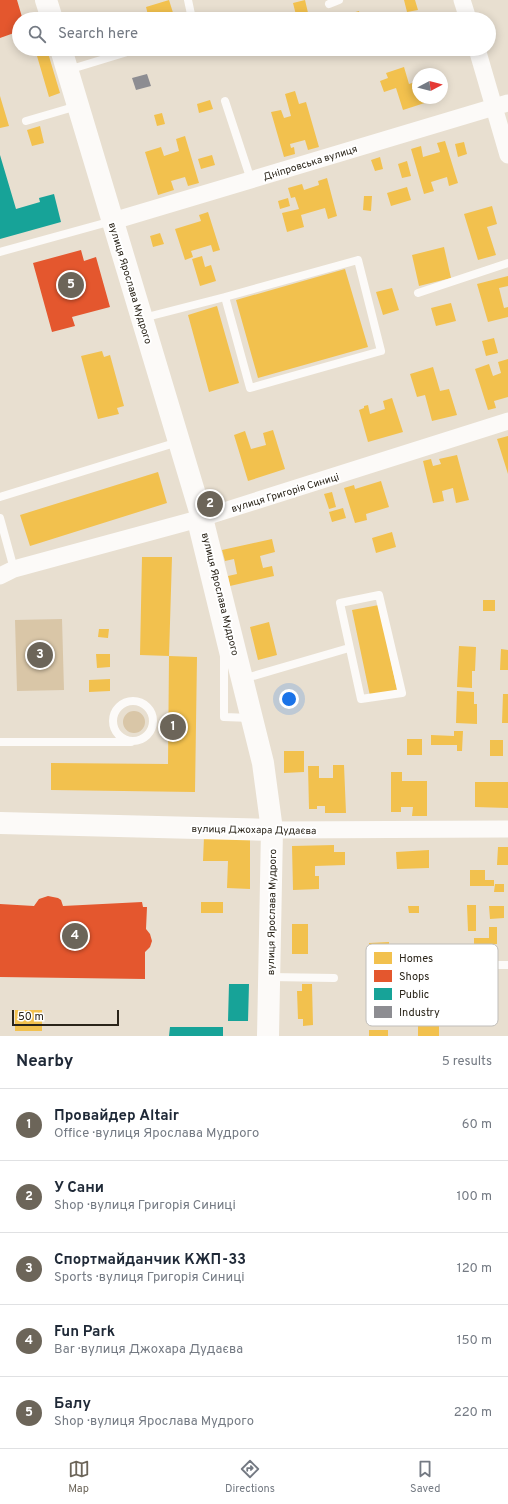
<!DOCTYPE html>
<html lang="en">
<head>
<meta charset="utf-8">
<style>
	:root { --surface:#fff; --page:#f6f6f7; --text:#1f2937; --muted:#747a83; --line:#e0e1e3; --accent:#6c6559 }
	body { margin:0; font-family:Overpass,sans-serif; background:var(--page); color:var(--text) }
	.compass { position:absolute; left:412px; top:68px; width:36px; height:36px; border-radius:50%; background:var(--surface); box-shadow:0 2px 10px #0003; rotate:83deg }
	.scale { position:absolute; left:12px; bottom:10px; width:107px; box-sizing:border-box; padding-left:4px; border:2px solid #2a2419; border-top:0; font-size:11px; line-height:14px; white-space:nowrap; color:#2a2419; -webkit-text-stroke:3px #fff; paint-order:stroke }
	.you { position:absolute; left:289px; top:699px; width:14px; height:14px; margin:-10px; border:3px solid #fff; border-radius:50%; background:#1a73e8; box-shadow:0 0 0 6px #1a73e833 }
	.badge { display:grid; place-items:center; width:26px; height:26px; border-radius:50%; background:var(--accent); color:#fff; font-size:13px; font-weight:700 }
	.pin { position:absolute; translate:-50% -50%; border:2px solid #fff; box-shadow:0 1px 4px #0006 }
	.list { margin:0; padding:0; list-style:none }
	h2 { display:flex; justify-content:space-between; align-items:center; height:52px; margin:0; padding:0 16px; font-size:17px }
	h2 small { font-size:13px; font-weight:400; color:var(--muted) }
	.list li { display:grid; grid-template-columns:26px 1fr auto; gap:12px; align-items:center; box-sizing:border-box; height:72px; padding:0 16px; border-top:1px solid var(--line) }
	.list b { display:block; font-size:15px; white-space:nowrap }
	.list p { margin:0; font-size:13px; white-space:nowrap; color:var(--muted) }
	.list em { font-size:13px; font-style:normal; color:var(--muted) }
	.icon { flex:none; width:22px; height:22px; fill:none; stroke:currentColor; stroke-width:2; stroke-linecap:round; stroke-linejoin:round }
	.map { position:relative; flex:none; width:508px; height:1036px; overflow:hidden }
	.search { position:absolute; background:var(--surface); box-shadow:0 2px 10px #0003; left:12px; right:12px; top:12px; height:44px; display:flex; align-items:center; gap:10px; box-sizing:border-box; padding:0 14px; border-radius:22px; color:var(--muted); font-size:15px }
	.sheet { height:412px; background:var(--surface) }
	nav { display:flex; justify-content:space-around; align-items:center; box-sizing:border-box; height:56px; border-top:1px solid var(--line); background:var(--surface); font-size:11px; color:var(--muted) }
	nav a { display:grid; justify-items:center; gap:2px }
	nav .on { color:var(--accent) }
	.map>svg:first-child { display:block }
	.green { fill:#d9c6a7 }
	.homes { fill:#f2c14e }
	.shops { fill:#e4572e }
	.public { fill:#17a398 }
	.industry { fill:#8d8d92 }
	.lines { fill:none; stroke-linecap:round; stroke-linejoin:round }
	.lane { stroke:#fcfaf8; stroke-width:8 }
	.street { stroke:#fcfaf8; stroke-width:17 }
	.secondary { stroke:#fcfaf8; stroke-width:22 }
	.labels { text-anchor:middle; stroke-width:4; stroke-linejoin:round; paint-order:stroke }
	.street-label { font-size:10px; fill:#2a2419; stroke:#fff }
	.key { fill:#fff; stroke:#bfbdba; stroke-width:1 }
	.key-label { font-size:11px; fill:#2a2419 }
</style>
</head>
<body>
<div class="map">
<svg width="508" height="1036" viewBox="0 0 508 1036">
	<rect width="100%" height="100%" fill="#e8dfd0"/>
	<path class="green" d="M62,619L64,690L17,691L15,620Z
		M123 722a11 11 0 1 1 22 0a11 11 0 1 1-22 0Z"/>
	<path class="homes" d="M169,0L175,19H149L146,7Z
		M305,0L309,17L297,19L293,3Z
		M404,0H415L418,10L407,12Z
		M359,11L361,19H349L348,14Z
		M134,12L136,19H123L122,15Z
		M48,53L60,93L49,97L37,56Z
		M404,67L409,84L418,81V98H440L403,110L396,88L384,92L380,81L388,78L386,73Z
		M295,91L299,104L306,102L319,147L308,150L305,140L290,144L291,148L294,147L295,154L284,157L271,112L281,110L284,118L291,116L285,94Z
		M0,96L9,126L0,128Z
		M210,100L213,109L199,113L197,104Z
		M162,113L165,124L157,126L154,115Z
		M40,126L44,143L32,146L27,130Z
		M185,136L199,183L188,186L185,177L171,181L174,190L158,195L145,152L161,147L164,156L179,151L176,139Z
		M445,141L458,183L449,186L447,177L431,182L434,191L424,194L411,149L421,146L423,157L440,152L437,143Z
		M464,142L467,154L458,157L455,144Z
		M212,155L215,165L201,169L198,159Z
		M380,157L383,169L375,171L371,160Z
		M407,161L411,176L402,178L398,164Z
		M327,178L337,216L328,219L325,208L301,215L304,227L287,232L282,213L299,209L295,197L291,198L288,188L302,184L304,190L319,185L318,181Z
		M407,187L411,200L391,206L387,193Z
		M364,196H372L371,211L363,210Z
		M288,198L290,206L280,209L278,201Z
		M492,206L497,224L487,227L496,255L478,260L464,214Z
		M208,212L220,250L213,252L211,245L191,251L193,257L185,260L175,229L201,221L199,215Z
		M160,233L164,244L153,247L150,236Z
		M444,247L451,278L419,286L412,255Z
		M202,256L205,267L211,265L216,281L200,286L192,259Z
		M345,269L368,347L258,378L236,300Z
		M508,276V286L499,288L504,308L508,307V317L488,322L477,284Z
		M392,288L399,310L383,315L376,292Z
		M451,303L456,321L436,326L431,308Z
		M217,306L239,383L209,392L188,315Z
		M494,338L498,353L486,356L482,341Z
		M102,351L104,357L110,355L124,406L117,408L119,414L98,419L81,356Z
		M508,359V397L494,401L496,408L488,410L475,369L489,364L493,376L501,373L498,362Z
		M433,367L440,391L449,389L457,415L432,421L425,395L417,397L410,374Z
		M392,398L403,432L368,442L359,410L364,408V406L368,405L370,414L385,409L383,401Z
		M273,430L285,469L248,481L234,435L245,431L251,449L266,445L263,433Z
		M508,436V474L497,439Z
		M457,455L469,500L456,503L453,488L442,491L444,501L433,503L423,461L431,459L433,466L441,464L439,459Z
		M158,472L167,503L30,546L20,515Z
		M381,481L389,507L366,514L367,520L355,523L344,488L354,485L355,489Z
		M332,492L336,507L329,509L324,494Z
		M343,508L346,518L332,522L329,512Z
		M392,532L396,547L376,553L372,538Z
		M272,539L275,552L260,556L263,568L272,566L274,576L230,586L228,576L237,574L234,559L225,561L222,550Z
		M142,557H172L169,656L140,655Z
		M483,600H495V611H483Z
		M379,605L397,690L370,696L352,610Z
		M269,622L277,655L258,660L250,627Z
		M99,629H109L108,638L98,637Z
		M459,646L476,647L475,671H472V688L457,687Z
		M501,649L508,650V670H500Z
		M96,654H110V667L97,668Z
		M169,656L197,657L195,792L51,790V763L168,764Z
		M110,679V691L89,692V680Z
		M457,691L474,692V704H477V724L456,723Z
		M503,694H508V723H502Z
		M454,731H463L462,751H457V745H431V735L454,736Z
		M407,739H422V755H407Z
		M490,740H503V756H490Z
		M284,751H304V772L284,773Z
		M333,765H344L346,813H325V806H317V809H309L308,766H319V778H333Z
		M391,772H402V781H427V816H412L413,807H401V812H391Z
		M475,782H508V808L475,807Z
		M204,837L250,838V889L227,888L228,861H203Z
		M334,845V852H345V865L315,866V876H319V889L293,890L292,846Z
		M498,847H508V865H497Z
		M429,850V868L397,869L396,852Z
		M470,870H485V880H494V886H470Z
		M495,884H504V892H494Z
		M201,902H223V913H201Z
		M467,905H476V931H468Z
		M408,906H419V913H409Z
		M489,906H504V918L490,919Z
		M292,924H308V954H292Z
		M489,927H497V944H494V951H474V938H489Z
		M389,942V986H370L369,943Z
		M302,984H312L313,1025L303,1026V1019H298L297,991H302Z
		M15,1010H42V1031H15Z
		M418,1024H439V1036H418Z
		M369,1030H388V1036H369Z"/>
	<path class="shops" d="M0,0H17L22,17L21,19H19V23L14,33L0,38Z
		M81,250L84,261L96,257L110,307L72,317L75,326L52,332L33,263Z
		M48,896L58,898L61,900L63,906L142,902L143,907H147L146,929L150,934L152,941L150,947L145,952V979L0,977V904L34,906L39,899Z"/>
	<path class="public" d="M0,155L16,209L40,202L39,198L54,194L61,222L0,239Z
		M229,984H249L248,1021H228Z
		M170,1027H223V1036H169Z"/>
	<path class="industry" d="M147,74L151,86L136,90L132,78Z"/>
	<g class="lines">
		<path class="lane" d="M188,0L192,19
			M329,4L339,0
			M68,70L137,49
			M225,101L251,180
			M26,121L67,109L77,104
			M0,252L112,221
			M418,293L508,263
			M143,318L225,297L250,388L381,351L358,260L225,297
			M0,497L178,442
			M0,518L14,569
			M191,521L224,656V717L251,718
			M379,595L402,693L361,699L340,603Z
			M243,679L349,648
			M113 721a20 20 0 1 1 40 0a20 20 0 1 1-40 0Z
			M0,742H131
			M477,965H508
			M270,977L334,978"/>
		<path class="street" d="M462,0L468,19
			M477,49L508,155
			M113,221L508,103
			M0,576L14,569L202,518L508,421
			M272,830L508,829"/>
		<path class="secondary" d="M46,0L52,19
			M61,49L202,518L263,763L272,830L268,1036
			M0,823L272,830"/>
	</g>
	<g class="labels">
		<g class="street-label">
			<text transform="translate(310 162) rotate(-17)" y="4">Дніпровська вулиця</text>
			<text transform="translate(131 283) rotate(73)" y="4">вулиця Ярослава Мудрого</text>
			<text transform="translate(285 492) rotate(-17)" y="4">вулиця Григорія Синиці</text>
			<text transform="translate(221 594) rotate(76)" y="4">вулиця Ярослава Мудрого</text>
			<text transform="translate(254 829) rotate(1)" y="4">вулиця Джохара Дудаєва</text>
			<text transform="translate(271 912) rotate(-89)" y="4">вулиця Ярослава Мудрого</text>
		</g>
	</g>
	<rect x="366" y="944" width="132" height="82" rx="6" class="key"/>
	<rect x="374" y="952" width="18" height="12" fill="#f2c14e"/>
	<rect x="374" y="970" width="18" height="12" fill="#e4572e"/>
	<rect x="374" y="988" width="18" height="12" fill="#17a398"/>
	<rect x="374" y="1006" width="18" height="12" fill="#8d8d92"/>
	<g class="key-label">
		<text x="399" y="962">Homes</text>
		<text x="399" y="980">Shops</text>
		<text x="399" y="998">Public</text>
		<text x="399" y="1016">Industry</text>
	</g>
</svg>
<svg class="compass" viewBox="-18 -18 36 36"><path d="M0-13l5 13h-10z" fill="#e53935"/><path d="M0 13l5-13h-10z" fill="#747a83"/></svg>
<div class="scale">50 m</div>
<div class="you"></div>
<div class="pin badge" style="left:173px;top:727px">1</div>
<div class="pin badge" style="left:210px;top:504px">2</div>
<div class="pin badge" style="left:40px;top:655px">3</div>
<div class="pin badge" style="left:75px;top:936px">4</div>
<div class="pin badge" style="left:71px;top:285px">5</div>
<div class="search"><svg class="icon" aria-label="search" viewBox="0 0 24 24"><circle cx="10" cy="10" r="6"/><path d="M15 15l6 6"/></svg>Search here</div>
</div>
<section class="sheet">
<h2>Nearby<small>5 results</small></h2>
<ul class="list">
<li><span class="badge">1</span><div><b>Провайдер Altair</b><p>Office · вулиця Ярослава Мудрого</p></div><em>60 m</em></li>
<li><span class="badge">2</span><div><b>У Сани</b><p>Shop · вулиця Григорія Синиці</p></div><em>100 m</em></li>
<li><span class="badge">3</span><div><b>Спортмайданчик КЖП-33</b><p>Sports · вулиця Григорія Синиці</p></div><em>120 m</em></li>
<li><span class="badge">4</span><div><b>Fun Park</b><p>Bar · вулиця Джохара Дудаєва</p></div><em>150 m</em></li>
<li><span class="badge">5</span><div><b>Балу</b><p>Shop · вулиця Ярослава Мудрого</p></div><em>220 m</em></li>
</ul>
</section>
<nav>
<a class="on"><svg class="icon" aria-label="map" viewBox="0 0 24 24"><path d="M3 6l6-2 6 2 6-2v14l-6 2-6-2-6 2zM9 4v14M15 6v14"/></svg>Map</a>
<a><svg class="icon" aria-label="directions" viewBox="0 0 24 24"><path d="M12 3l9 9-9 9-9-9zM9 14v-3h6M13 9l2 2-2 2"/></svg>Directions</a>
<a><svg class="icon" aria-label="saved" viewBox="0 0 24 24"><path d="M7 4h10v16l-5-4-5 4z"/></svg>Saved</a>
</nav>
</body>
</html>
